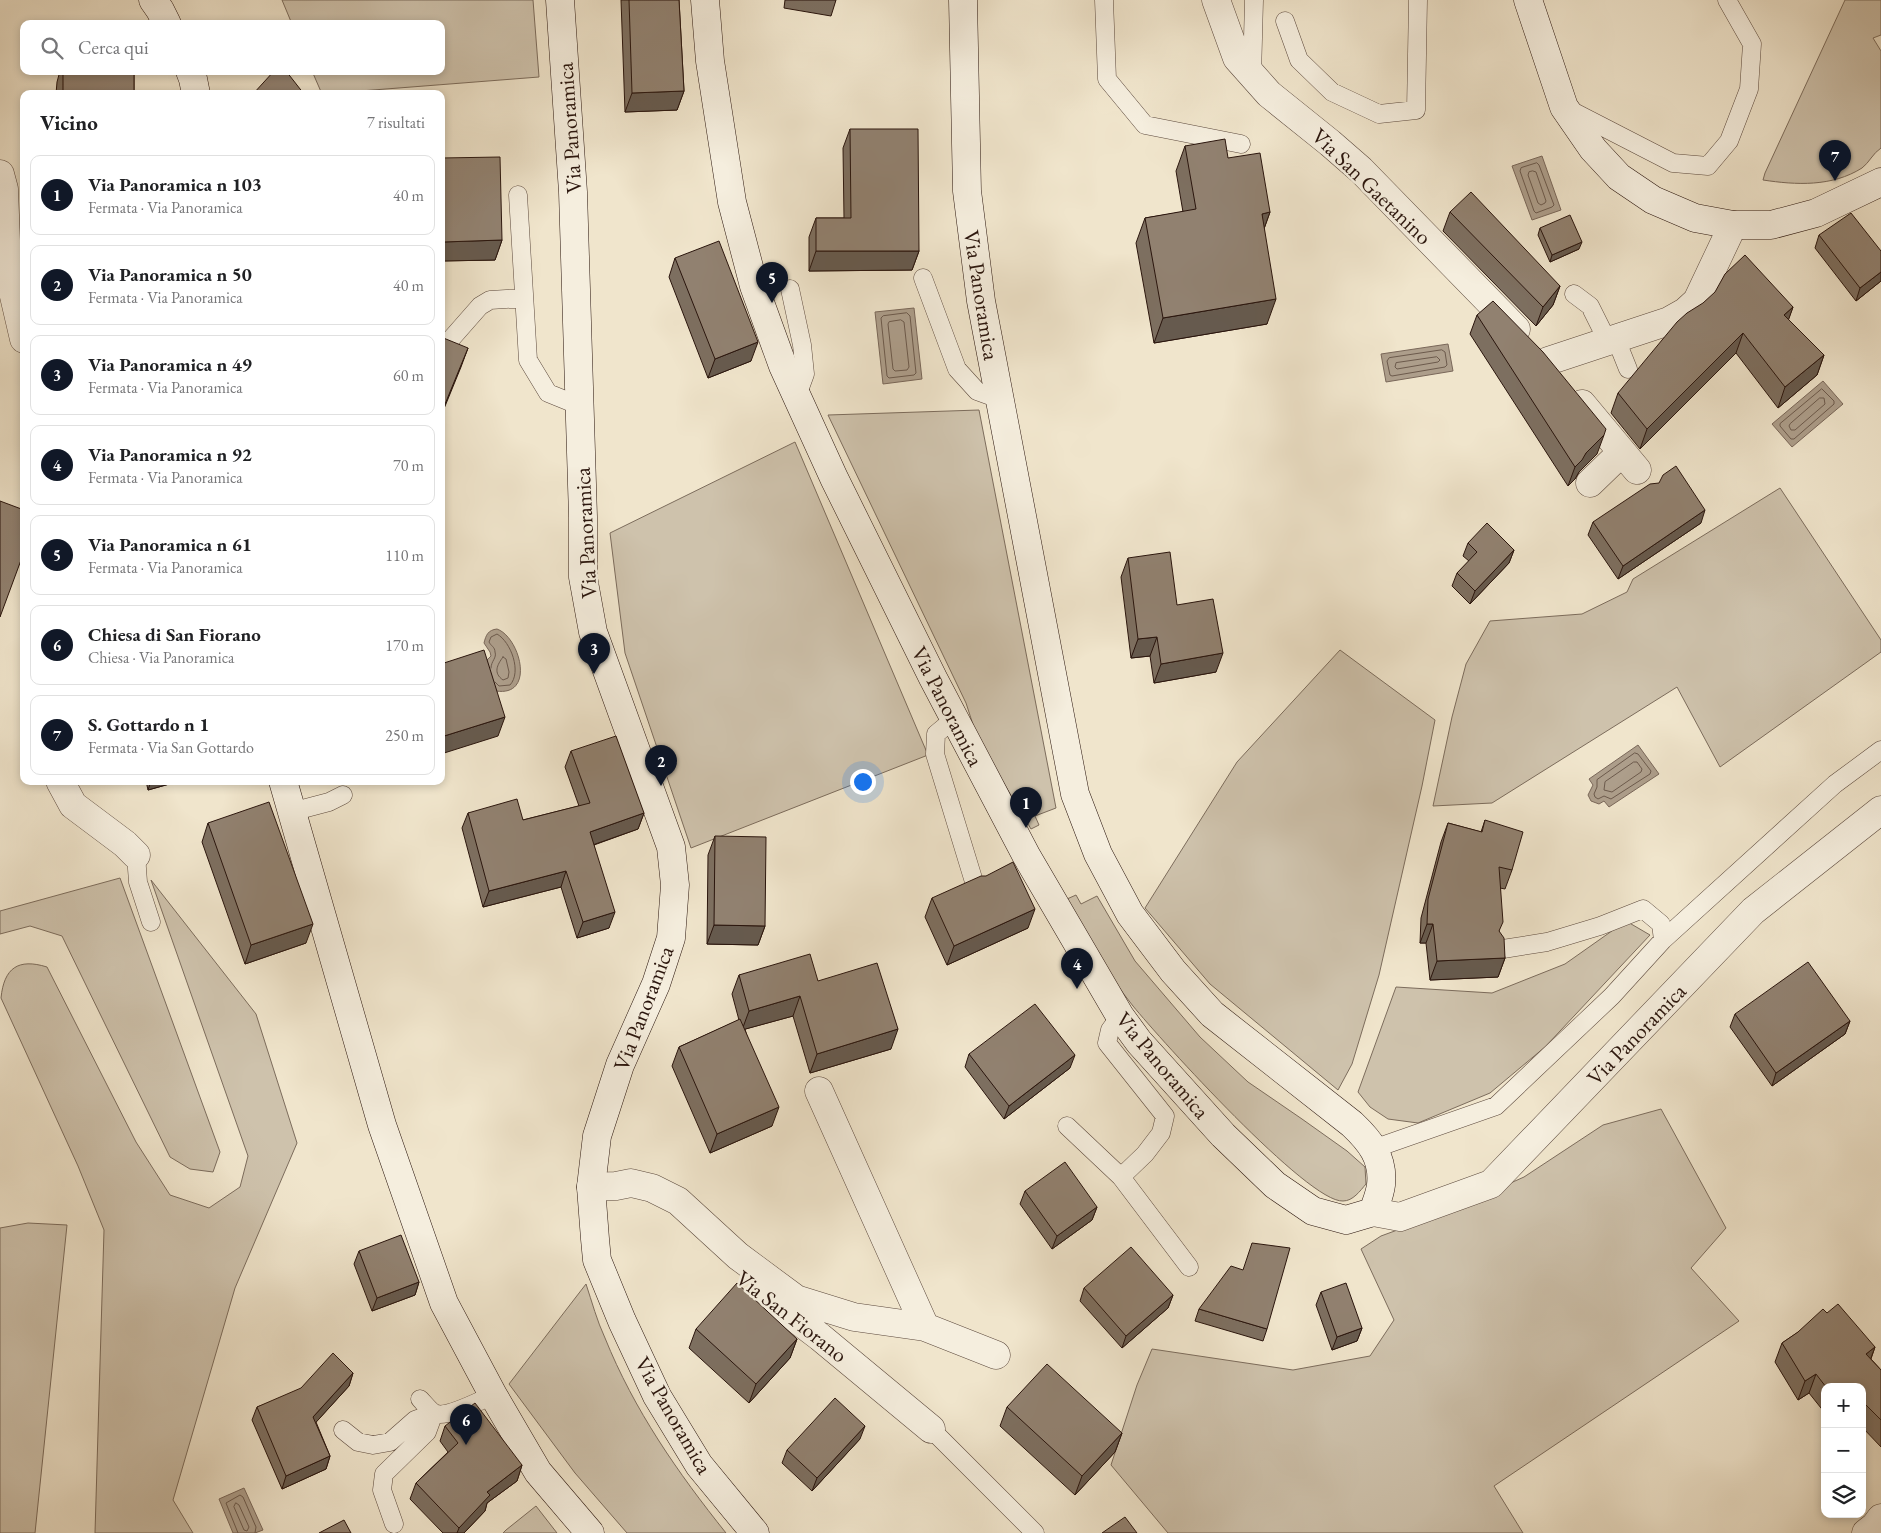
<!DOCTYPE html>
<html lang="it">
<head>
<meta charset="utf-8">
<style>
	:root { --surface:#fff; --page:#f2f2f2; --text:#202124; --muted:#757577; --line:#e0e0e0; --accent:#111827 }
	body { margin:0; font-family:"EB Garamond",serif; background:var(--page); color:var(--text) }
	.controls { position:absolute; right:15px; bottom:15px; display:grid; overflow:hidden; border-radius:10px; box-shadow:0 2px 8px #0003 }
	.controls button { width:45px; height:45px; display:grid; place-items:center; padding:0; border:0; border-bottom:1px solid var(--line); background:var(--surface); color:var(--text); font:25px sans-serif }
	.you { position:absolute; left:862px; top:781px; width:18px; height:18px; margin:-12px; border:4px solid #fff; border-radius:50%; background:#1a73e8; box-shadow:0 0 0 8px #1a73e833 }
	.badge { display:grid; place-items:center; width:32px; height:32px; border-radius:50%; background:var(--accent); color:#fff; font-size:16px; font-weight:700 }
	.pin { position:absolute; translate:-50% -41px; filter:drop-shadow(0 1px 2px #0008) }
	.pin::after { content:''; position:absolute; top:26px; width:18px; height:15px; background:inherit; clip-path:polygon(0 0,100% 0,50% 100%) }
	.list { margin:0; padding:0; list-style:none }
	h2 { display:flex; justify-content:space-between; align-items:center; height:65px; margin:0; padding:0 20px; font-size:21px }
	h2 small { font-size:16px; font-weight:400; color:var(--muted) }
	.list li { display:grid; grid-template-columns:32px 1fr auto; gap:15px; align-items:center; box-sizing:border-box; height:80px; margin:0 10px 10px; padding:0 10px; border:1px solid var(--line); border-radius:10px }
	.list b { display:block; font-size:19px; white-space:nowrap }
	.list p { margin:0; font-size:16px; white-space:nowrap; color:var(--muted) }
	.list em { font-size:16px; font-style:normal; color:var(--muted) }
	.icon { flex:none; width:28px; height:28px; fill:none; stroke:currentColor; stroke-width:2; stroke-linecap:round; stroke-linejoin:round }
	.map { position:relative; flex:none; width:1881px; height:1533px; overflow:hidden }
	.search { position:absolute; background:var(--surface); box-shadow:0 2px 8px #0003; left:20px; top:20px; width:425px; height:55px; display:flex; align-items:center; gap:12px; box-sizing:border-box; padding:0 18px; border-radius:10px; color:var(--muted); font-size:19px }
	.panel { position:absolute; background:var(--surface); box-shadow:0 2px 8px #0003; left:20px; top:90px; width:425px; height:695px; border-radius:10px }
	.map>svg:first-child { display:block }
	.green { fill:#cec2ac; stroke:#7c6c5c }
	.water { fill:#ad9e8b; stroke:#796759 }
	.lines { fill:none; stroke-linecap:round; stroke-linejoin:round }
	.shore { stroke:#6c5a4c; stroke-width:1 }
	.lane-casing { stroke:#5c493d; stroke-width:19 }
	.street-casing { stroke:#5c493d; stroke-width:29 }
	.secondary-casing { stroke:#2a150d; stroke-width:29 }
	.lane { stroke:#f5eede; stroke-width:18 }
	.street { stroke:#f5eede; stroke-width:28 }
	.secondary { stroke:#f5eede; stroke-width:28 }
	.wall { fill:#7d6f60; stroke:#2a150d }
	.shaded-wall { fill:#665a4e; stroke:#2a150d }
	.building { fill:#918170; stroke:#2a150d }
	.labels { text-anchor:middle; stroke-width:5; stroke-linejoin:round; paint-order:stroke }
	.street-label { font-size:22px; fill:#2a150d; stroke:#f5eede }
</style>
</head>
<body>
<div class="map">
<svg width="1881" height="1533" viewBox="0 0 1881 1533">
	<rect width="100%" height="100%" fill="#f0e5cc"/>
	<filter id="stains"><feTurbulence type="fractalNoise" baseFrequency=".004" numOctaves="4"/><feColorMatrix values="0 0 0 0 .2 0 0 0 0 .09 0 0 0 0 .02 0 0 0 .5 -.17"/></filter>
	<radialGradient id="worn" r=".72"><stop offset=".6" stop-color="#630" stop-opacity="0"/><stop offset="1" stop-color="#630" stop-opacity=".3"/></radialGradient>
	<path class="green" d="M282,0H533L539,77L322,94L312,71H441V24H292Z
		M1845,0H1881V35L1873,38L1881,51V148C1873,153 1869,163 1862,168C1832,187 1796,185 1763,180L1765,173Z
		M979,410L1056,808L1035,816L1039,825L1031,829L978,740L966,703L828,415Z
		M795,442L928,755L691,848L625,653L610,533Z
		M1780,488L1881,640V652L1720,767L1677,687L1492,803L1433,806L1452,717L1466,664L1490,621L1582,614L1627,592L1633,579Z
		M1340,650L1435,720L1422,786L1379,975L1352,1064L1338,1090L1210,984L1145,908L1237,762Z
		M120,878L220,1152L213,1172L190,1169L170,1157L62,936L30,926L0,934V911Z
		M151,880L256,1014L297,1143L235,1288L173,1500L193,1533H95L104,1230L78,1166L1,998C4,968 18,958 47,967L136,1142L170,1195L209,1208L240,1187L248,1156Z
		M1076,895L1081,904L1097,896L1135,961L1200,1037L1248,1082L1302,1119L1347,1151L1365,1167L1366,1184C1360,1191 1353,1201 1343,1201C1308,1203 1160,1039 1133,1006C1107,974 1087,935 1067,899Z
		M1626,921L1650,935L1545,1047L1490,1093L1418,1123L1388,1119L1370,1107L1358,1092L1396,987L1492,993L1565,964Z
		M1661,1109L1726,1228L1691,1268L1739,1321L1494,1486L1523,1533H1168L1111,1465L1137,1385L1152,1349L1293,1370L1370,1356L1394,1320L1361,1249L1381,1236L1441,1214L1524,1177L1603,1125Z
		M28,1223L67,1225L35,1533H0V1228Z
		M586,1284C592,1302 597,1321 605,1338C634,1410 678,1473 726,1533H627L575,1473L509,1384Z
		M536,1506L557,1533H503L506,1530Z"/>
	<path class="water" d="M1542,156L1561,210L1532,220L1512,166Z
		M914,308L922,379L883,384L875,312Z
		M1448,344L1453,371L1386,382L1381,354Z
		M1823,381L1843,404L1792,447L1772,424Z
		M497,629C520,637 536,697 496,691L486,661L491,656L490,652L484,643C486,635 488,630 497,629Z
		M1638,745L1659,774L1609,807L1604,801L1599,804L1591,801L1588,795L1593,785L1589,779Z
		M244,1488L263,1530L255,1533H233L219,1499Z"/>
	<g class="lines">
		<path class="shore" d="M1537,163L1539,165L1554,205L1552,207L1536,213L1534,211L1520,171L1521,168Z
			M1533,171L1536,172L1546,201L1545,203L1541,205L1538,203L1528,175L1529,172Z
			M907,313L910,316L916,373L914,375L889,378L887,376L881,318L883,316Z
			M901,320L904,322L909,367L907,370L895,371L893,369L888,324L889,322Z
			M1442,350L1445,352L1447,365L1445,367L1392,376L1390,375L1387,361L1389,358Z
			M1437,357L1440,360L1438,362L1397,369L1395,367L1396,363Z
			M1822,389L1834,401V404L1794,439H1791L1780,426V424Z
			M1820,398H1824L1825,404L1795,430H1791L1789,426L1790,424Z
			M503,657L506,659L509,672L508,678L503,680C493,673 497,665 503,657Z
			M491,668C491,661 497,658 495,652C495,647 491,646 489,642L491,637L497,634C511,642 522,672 510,685L499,686L495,682
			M1635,753L1638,754L1651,771L1650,774L1611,799L1604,796L1598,799L1595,797L1594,794L1597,787V780Z
			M1634,762H1637L1642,769L1641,772L1612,792L1604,790L1605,782Z
			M236,1503L239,1505L249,1527L247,1531L244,1530L234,1507Z
			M238,1533L226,1503L240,1495L243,1497L256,1527L255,1533"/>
		<defs>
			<path id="lane" d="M1104,0L1107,79L1145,125L1241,144
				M1285,21L1299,60L1332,92L1379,114L1416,110L1418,0
				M1252,76L1254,0
				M1570,110L1673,163L1708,166L1729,141L1749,89L1752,44L1727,0
				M518,195L528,360L548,393L580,406
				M923,278L957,369L977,391L999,399
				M790,289L802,345L805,374L797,396
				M1574,294L1590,306L1608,342
				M451,339L480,306L490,300L524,298
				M1616,339L1628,369
				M954,719L936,734L935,754L975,885
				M291,812L329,802L343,795
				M136,855L138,882L151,922
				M1503,949L1547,942L1600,926L1643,909L1661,924L1663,940
				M1120,1016L1110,1030L1107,1043L1165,1116L1161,1133L1145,1154L1121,1177
				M1067,1126L1121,1177L1189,1267
				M1373,1149L1496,1106L1612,996L1663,940L1835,784L1881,750
				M420,1399C424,1403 429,1410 434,1413C446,1419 481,1400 493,1395
				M931,1429L1035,1533
				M343,1430L358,1442L373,1445L390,1442L415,1420L434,1413
				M394,1524L382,1490L384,1474L427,1432L434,1413"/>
			<path id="street" d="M1216,0L1237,58L1269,94L1330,143L1361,170L1516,329
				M0,174L4,189L7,266L24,339
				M1548,361L1669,321L1685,312L1697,301L1733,225
				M1582,404L1637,470
				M1590,483L1622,452
				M60,781L73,805L125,844L136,855
				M819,1091L925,1327
				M591,1187L616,1186L631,1183L652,1188L678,1201L738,1256L796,1299L854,1317L925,1327L996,1355
				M1373,1212L1400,1217L1491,1184L1753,911L1881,810
				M766,1296L820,1337L931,1429
				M1866,1533L1875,1526L1881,1518"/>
			<path id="secondary" d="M153,0L160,10L167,24
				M560,0L573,192L583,517V577L593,632L671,847L675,885L671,938L656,984L620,1065L597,1136L591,1187L595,1239L597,1260L622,1321L657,1396L699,1465L755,1533
				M705,0L710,61L732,202L754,286L783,366L834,478L933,678L1026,855L1120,1016L1139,1042L1223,1135L1275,1185L1313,1211L1346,1220L1373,1212C1376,1203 1380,1194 1381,1185C1384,1158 1370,1141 1352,1124L1212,1014L1173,971L1130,914L1098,854L1075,794L981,301L967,191L963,0
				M1528,0L1564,107L1593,149L1619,177L1653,200L1695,218L1733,225H1771L1816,213L1881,182
				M190,71L193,79L196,94
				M283,781L382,1125L444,1303L493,1395L538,1472L590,1533"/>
		</defs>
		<use href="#lane" class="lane-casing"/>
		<use href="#street" class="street-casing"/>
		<use href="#secondary" class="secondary-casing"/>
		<use href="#lane" class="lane"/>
		<use href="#street" class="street"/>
		<use href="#secondary" class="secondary"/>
	</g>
	<path class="wall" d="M621,0H679L684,91L677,110L625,112Z
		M785,0H836L831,16L784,8Z
		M60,71H134V94H56L57,82Z
		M850,129L919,251L912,270L809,271V237L816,218H844L843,148Z
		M1185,146L1228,158L1270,212L1264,229L1267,324L1154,343L1136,243L1145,218L1183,212L1176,171Z
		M441,158L502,240L495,260L441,261Z
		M1450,212L1560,286L1553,305L1536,326L1443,231Z
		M1540,228L1579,249L1550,262L1538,235Z
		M1819,235L1881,251V281L1856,301L1815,248Z
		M675,258L751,361L708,378L669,277Z
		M1793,307L1788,320L1824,355L1817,375L1778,408L1736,353L1640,449L1611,413L1618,393Z
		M1477,315L1597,454L1579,472L1575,479L1568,486L1470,334Z
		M1593,522L1701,523L1618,579L1588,535Z
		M1468,543L1514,550L1509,563L1470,604L1452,586L1457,573L1469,561L1463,556Z
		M1128,558L1177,605L1216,672L1154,683L1150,656L1131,658L1121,577Z
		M571,751L644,813L638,829L594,845L609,928L577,938L561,887L483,907L462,828L468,813L523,820L579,806L565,767Z
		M146,781H180L148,790Z
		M1485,820L1512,870L1505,889L1500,888L1499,931L1505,958L1498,977L1430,980L1426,943H1420L1421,918L1441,842L1448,823L1481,832Z
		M208,823L306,943L245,964L202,842Z
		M715,836L765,926L758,945L707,944L708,855Z
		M932,898L1028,928L947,965L925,917Z
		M739,975L818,981L891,1049L810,1073L793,1016L745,1029L772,1126L710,1153L672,1066L679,1047L739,1020L732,994Z
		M1735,1014L1850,1021L1845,1034L1772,1086L1730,1027Z
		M969,1054L1070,1068L1004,1119L965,1067Z
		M1025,1191L1097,1207L1092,1220L1052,1249L1020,1204Z
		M359,1251L419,1282L415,1295L372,1311L354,1264Z
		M1084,1288L1173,1295L1168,1308L1122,1348L1080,1301Z
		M1321,1292L1362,1328L1357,1341L1332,1350L1316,1305Z
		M1199,1309L1267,1329L1263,1341L1195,1321Z
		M1827,1313L1875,1347L1871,1359L1881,1370V1447L1862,1427V1387H1825V1413L1809,1393L1798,1400L1775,1362L1782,1343Z
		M696,1329L797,1339L790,1358L749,1403L689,1348Z
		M353,1373L349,1386L316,1422L330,1456L326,1469L282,1489L252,1420L257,1407Z
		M1007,1407L1122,1433L1115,1452L1075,1495L1000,1426Z
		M445,1426L522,1465L517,1481L487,1503L485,1511L464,1533H443L410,1499L416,1483L448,1452L440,1441Z
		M860,1439L812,1491L782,1463L787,1450Z"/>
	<path class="shaded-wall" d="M684,91L677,110L625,112L632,93Z
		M1270,212L1261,237L1262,214Z
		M502,240L495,260L441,261V247L443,242Z
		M1582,242L1579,249L1550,262L1552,255Z
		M816,251H919L912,270L809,271Z
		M1881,272V281L1856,301L1860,288Z
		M1560,286L1553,305L1536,326L1543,307Z
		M1276,299L1267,324L1154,343L1163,318Z
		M1793,307L1786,327L1784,315Z
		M1743,333L1736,353L1640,449L1647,429Z
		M758,342L751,361L708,378L715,359Z
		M468,348L461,367L441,416V414Z
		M1824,355L1817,375L1778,408L1785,387Z
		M1604,435L1597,454L1579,472L1575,479L1568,486L1575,467L1586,453Z
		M1705,510L1701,523L1618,579L1623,566Z
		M1514,550L1509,563L1470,604L1475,591Z
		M1157,637L1150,656L1131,658L1138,639Z
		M1223,653L1216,672L1154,683L1161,664Z
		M505,717L498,736L441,754V737Z
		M151,781H180L148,790Z
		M644,813L638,829L584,848L590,832Z
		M566,871L561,887L483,907L489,891Z
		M1035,909L1028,928L947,965L954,946Z
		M615,912L609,928L577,938L583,922Z
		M313,924L306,943L245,964L251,945Z
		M1427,924H1433L1426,943H1420Z
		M714,925L765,926L758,945L707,944Z
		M1505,958L1498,977L1430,980L1437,961Z
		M800,996L793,1016L742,1030L749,1011Z
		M1850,1021L1845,1034L1772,1086L1776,1073Z
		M898,1029L891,1049L810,1073L817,1054Z
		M1075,1055L1070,1068L1004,1119L1009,1106Z
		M779,1107L772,1126L710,1153L717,1134Z
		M1097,1207L1092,1220L1052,1249L1057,1236Z
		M419,1282L415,1295L372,1311L377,1298Z
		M1173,1295L1168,1308L1122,1348L1126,1336Z
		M1362,1328L1357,1341L1332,1350L1337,1337Z
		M797,1339L790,1358L749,1403L756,1384Z
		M1875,1347L1868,1366L1866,1354Z
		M353,1373L349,1386L309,1430L313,1417Z
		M1816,1374L1809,1393L1798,1400L1805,1381Z
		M865,1426L860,1439L812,1491L817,1478Z
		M1122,1433L1115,1452L1075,1495L1082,1476Z
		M330,1456L326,1469L282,1489L286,1476Z
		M522,1465L517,1481L487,1503L485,1511L464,1533H457L459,1528L487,1492Z"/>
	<path class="building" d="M629,0H679L684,91L632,93Z
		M63,71H134V94H63Z
		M274,71H286L304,94H253Z
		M850,129H918L919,251H816V218H851Z
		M1225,139L1228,158L1260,153L1270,212L1262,214L1276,299L1163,318L1145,218L1196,209L1185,146Z
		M500,157L502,240L443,242L441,158Z
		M1471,192L1560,286L1543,307L1450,212Z
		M1851,213L1881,251V272L1860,288L1819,235Z
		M1570,215L1582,242L1552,255L1540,228Z
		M719,241L758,342L715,359L675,258Z
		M1745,255L1793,307L1784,315L1824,355L1785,387L1743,333L1647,429L1618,393L1677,322L1687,313L1703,303L1715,292L1725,274Z
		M1493,301L1543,352L1606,429L1604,435L1586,453L1582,460L1575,467L1477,315Z
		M441,337L468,348L441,414Z
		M1676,466L1705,510L1623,566L1593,522L1650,484L1659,483L1663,475Z
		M0,501L24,510V552L0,617Z
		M1487,523L1514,550L1475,591L1457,573L1477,552L1468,543Z
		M1170,552L1177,605L1213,599L1223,653L1161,664L1157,637L1138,639L1128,558Z
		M484,650L505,717L441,737V664Z
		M616,736L644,813L590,832L615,912L583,922L566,871L489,891L468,813L517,799L523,820L590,803L571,751Z
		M269,802L313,924L251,945L208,823Z
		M1485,820L1523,832L1512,870L1499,867L1503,922L1499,931L1504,938L1505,958L1437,961L1433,924H1427L1428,899L1448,823L1482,832Z
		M715,836L766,837L765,926L714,925Z
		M1013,862L1035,909L954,946L932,898L981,876H986Z
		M810,954L818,981L877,963L898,1029L817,1054L800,996L749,1011L739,975Z
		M1808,962L1850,1021L1776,1073L1735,1014Z
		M1035,1004L1075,1055L1009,1106L969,1054Z
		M740,1019L779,1107L717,1134L679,1047Z
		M1065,1162L1097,1207L1057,1236L1025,1191Z
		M401,1235L419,1282L377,1298L359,1251Z
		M1252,1243L1290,1248L1267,1329L1199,1309L1231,1266L1243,1270Z
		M1131,1247L1173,1295L1126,1336L1084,1288Z
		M737,1283L797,1339L756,1384L696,1329Z
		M1346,1283L1362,1328L1337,1337L1321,1292Z
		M1838,1304L1875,1347L1866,1354L1881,1370V1420L1862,1401V1387H1826L1816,1374L1805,1381L1782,1343L1798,1332L1823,1309L1827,1313Z
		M333,1353L353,1373L313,1417L330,1456L286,1476L257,1407L301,1388Z
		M1047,1364L1122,1433L1082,1476L1007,1407Z
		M835,1398L865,1426L817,1478L787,1450Z
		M475,1403L522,1465L487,1492L490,1495L459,1528L416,1483L458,1443L445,1426Z
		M1125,1517L1137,1533H1102Z
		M344,1520L351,1533H319Z"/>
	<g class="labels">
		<g class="street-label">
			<text transform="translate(569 128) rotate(-94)" y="8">Via Panoramica</text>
			<text transform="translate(1372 186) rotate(44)" y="8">Via San Gaetanino</text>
			<text transform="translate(982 295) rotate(81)" y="8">Via Panoramica</text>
			<text transform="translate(585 533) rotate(-93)" y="8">Via Panoramica</text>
			<text transform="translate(948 706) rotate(63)" y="8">Via Panoramica</text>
			<text transform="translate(643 1008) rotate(-69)" y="8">Via Panoramica</text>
			<text transform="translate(1636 1034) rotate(-46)" y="8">Via Panoramica</text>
			<text transform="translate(1163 1065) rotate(50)" y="8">Via Panoramica</text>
			<text transform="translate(792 1316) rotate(38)" y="8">Via San Fiorano</text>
			<text transform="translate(674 1415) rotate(60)" y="8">Via Panoramica</text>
		</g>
	</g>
	<rect width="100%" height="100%" filter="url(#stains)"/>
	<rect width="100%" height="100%" fill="url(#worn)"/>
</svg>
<div class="controls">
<button>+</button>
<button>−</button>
<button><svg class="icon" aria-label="layers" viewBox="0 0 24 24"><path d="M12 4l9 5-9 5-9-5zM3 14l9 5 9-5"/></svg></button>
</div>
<div class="you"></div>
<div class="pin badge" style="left:1026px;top:828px">1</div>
<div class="pin badge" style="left:661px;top:786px">2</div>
<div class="pin badge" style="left:594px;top:674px">3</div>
<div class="pin badge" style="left:1077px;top:989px">4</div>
<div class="pin badge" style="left:772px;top:303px">5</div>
<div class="pin badge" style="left:466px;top:1445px">6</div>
<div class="pin badge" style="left:1835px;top:181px">7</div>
<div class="search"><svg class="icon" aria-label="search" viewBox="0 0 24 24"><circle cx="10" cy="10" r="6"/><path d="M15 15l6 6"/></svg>Cerca qui</div>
<section class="panel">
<h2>Vicino<small>7 risultati</small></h2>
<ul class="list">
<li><span class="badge">1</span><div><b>Via Panoramica n 103</b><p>Fermata · Via Panoramica</p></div><em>40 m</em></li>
<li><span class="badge">2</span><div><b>Via Panoramica n 50</b><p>Fermata · Via Panoramica</p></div><em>40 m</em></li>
<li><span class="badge">3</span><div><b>Via Panoramica n 49</b><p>Fermata · Via Panoramica</p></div><em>60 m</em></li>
<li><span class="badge">4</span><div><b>Via Panoramica n 92</b><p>Fermata · Via Panoramica</p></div><em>70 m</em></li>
<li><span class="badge">5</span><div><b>Via Panoramica n 61</b><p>Fermata · Via Panoramica</p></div><em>110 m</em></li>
<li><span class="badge">6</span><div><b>Chiesa di San Fiorano</b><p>Chiesa · Via Panoramica</p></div><em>170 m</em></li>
<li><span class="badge">7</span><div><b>S. Gottardo n 1</b><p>Fermata · Via San Gottardo</p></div><em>250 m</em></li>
</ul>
</section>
</div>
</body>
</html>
